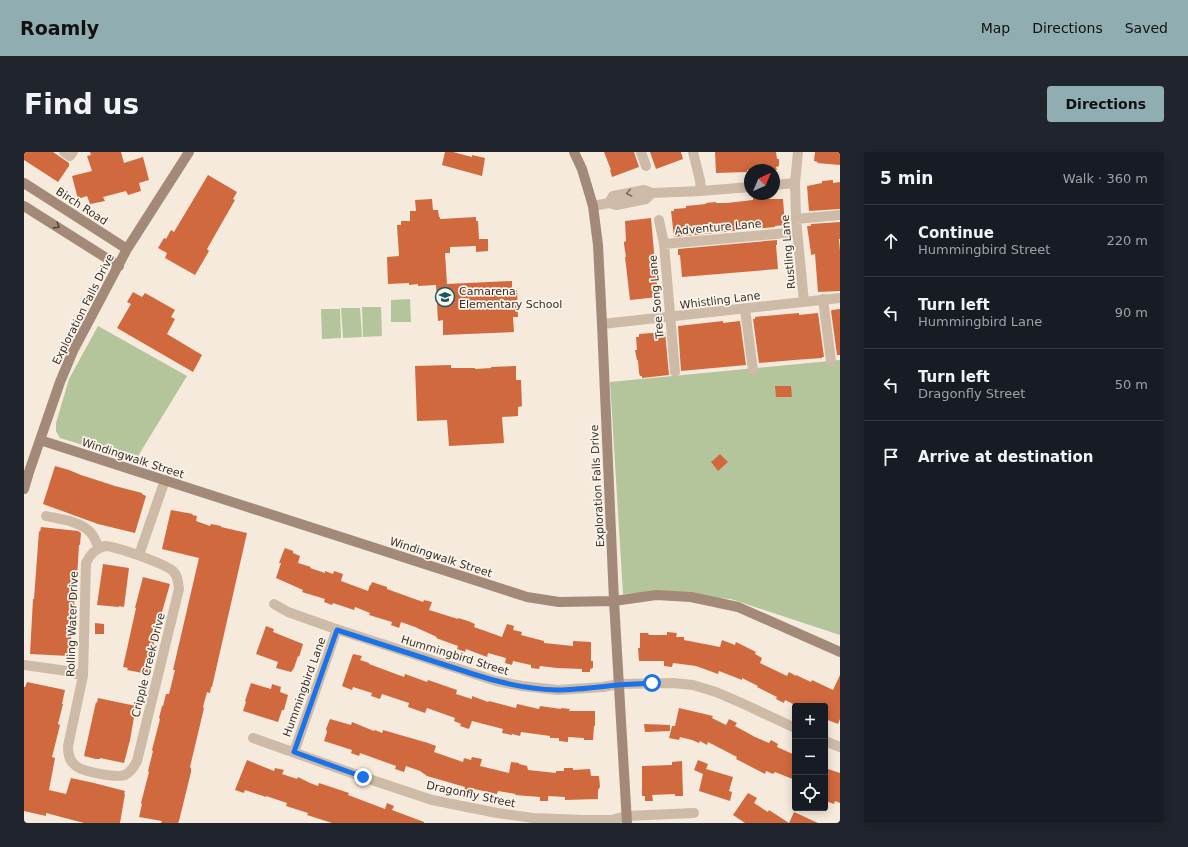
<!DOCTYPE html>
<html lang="en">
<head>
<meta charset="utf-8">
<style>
	:root { --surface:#171b24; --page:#20242c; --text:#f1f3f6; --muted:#9ea1a6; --line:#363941; --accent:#90adb2 }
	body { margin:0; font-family:"DejaVu Sans",sans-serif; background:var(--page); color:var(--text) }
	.controls { position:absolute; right:12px; bottom:12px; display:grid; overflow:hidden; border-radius:4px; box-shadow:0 2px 10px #0003 }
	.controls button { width:36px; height:36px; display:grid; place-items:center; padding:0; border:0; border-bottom:1px solid var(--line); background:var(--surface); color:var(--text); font:20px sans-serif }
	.compass { position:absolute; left:720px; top:12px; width:36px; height:36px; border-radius:50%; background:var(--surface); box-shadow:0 2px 10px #0003; rotate:44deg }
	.stop { position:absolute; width:12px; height:12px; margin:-9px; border:3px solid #1a73e8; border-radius:50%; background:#fff }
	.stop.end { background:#1a73e8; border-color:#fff; box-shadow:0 1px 4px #0008 }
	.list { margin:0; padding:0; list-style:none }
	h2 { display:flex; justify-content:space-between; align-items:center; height:52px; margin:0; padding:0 16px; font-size:17px }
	h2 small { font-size:13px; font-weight:400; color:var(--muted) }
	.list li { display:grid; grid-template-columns:26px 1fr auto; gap:12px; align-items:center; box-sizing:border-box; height:72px; padding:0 16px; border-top:1px solid var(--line) }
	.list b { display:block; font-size:15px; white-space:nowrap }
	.list p { margin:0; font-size:13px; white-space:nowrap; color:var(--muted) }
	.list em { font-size:13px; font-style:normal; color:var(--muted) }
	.icon { flex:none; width:22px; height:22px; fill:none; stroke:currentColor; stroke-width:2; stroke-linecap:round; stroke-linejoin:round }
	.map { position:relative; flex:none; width:816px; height:671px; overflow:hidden; border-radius:4px }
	header { display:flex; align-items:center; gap:24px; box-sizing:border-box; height:56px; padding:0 20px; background:var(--accent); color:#111 }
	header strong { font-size:19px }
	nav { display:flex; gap:22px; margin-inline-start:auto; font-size:14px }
	.intro { display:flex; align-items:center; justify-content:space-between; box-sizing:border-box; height:96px; padding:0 24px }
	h1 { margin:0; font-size:28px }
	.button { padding:10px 18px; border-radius:4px; background:var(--accent); color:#111; font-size:14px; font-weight:700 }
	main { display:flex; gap:24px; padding:0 24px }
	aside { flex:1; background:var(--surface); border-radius:4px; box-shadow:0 2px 10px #0003 }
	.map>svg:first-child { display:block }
	.green { fill:#b5c59b }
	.building { fill:#d1693e }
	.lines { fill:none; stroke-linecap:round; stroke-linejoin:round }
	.street { stroke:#cebba7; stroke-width:10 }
	.secondary { stroke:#a28978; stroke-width:10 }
	.oneway { stroke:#7d6e61 }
	.oneway2 { stroke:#54463c }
	.route { stroke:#1a73e8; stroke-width:5 }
	.labels { text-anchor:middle; stroke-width:3.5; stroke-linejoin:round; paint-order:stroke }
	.street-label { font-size:11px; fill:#3a2f28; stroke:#fbf4ea }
	.poi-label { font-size:11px; fill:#3a2f28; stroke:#fbf4ea; text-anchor:start }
</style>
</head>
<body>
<header>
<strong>Roamly</strong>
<nav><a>Map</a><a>Directions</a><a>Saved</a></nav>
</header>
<div class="intro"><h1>Find us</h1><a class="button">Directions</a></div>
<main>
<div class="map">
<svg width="816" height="671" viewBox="0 0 816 671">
	<rect width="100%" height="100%" fill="#f5eadc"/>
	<path class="green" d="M386,147L387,170H367V148Z
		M338,155H357L358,184L339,185Z
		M317,156H336L338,185L319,186Z
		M297,157H316L317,186L298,187Z
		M74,174L163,224L111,309L36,286L32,279V271L45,227Z
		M816,208V483L707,447L615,441L599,442L586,230Z"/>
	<path class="building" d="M0,0H29L45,11V14L34,30L0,8Z
		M66,0H97L100,11L119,5L125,28L115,31L117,39L104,43L102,39L79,45L81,49L66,52L63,44L54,47L48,24L68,19L63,4L67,3Z
		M421,0H429L448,5V3L461,6L458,24L418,13Z
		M580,0H610L615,15L588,25L586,18H587Z
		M626,0H657L659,7L632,17Z
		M691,0H752L753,7H755V14L752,15L753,18H742V17L723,18V20L692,21Z
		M791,0H816V13L793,11L794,10L790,9Z
		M184,23L213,40L209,47L211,48L183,97L185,99L171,123L141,106L143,101L134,96L140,86L142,87L147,78L150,80Z
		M809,28V31L816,30V57L785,59L783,34L798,31V29Z
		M739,45V47H759L761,73L751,74V75L650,85L647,59H650V57L662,56V54L682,52V51L692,50V51H703L729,48V46Z
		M408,47L409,58H414L415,65H416V67L452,65V69H454L455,87H464V99L452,100V94L426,95V101H421L423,132L488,129V138H493L494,165H489L490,180L419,183V168L414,169L412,133L394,134V132L385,133V131L364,132L363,105L375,104L373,73H377V69H386V59H392L391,48Z
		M627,66L634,145L606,148L601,105H602L600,92V90L602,89L601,69Z
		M816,70V87H815L816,99V139L794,140L791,102L787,103V101L783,74H787V72Z
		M753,88V93H752L754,117L658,125L656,103H654V97Z
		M109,140L118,145L121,141L151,158L147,165L151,167L143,182L178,203L169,220L93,176L107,152L103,150Z
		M816,157V203H813L807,159L808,158Z
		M775,161V163L794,161L800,205H798V206L770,208L735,211L729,167H731V165L741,164Z
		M699,169V171L716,169L722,213L657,219L654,174Z
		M641,180L645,223L618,226V224H616L615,221L614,208H613L611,198H613L612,185H615V182Z
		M427,213V216H451V217L467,216V215L492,214V228H497L498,254L494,255V264L478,265L480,291L425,294L423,268L393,269L391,214Z
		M751,234H767L768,245H752Z
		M696,302L704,310L694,319L687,310Z
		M31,314L45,318L57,323L91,334L118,341V342L122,344L111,381L74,372L19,352Z
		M147,358L169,362L168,363L173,364L172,369L186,374L187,372L197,374V375L223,381L188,535H187L186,541L183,540L179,555L180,556L166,615L167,616V620L155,669L154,671H137L138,669L115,665L118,652L117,651L125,620L124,619L129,599L128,598L136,567L135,566L138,554H139L142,542H145L151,518H149L175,406L138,397Z
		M17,375L54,379L57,381L56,393H55L53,426H51L50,458H48L47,490H46L45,504L6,502L9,447H10L15,379L16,380Z
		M261,396L269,399V401L276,404L274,411L287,415L286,416L301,421V419L309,422L310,419L319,422L317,429L344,439L346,433H347L348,430L363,435V437L399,450L400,448L408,450L405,458L434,467V466L444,469L451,472L450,475L478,485L483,472L490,474L489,478L498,480L497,483L520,489V491L549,494V489L567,490V509H569V516L566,517V520H558V517L533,516L516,514L515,517L507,516V513L489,509L488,513L481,511L482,506L464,501L463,505L442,497L441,500L433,497L434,494L412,486L413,485L391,475L377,470L375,476L367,473L368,470L345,463L346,461L331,455L330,458L309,451L308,453L300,450L301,447L278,440L279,438L252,426L257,411H255L260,398Z
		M79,412L105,416L100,455L95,454V455L73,453Z
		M119,425L146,432L132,481L127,505L128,506L125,521L124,522L103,518L104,516L99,515L112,456H111Z
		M71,471L80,472V482H71Z
		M242,474L250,477L249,480L279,492L275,505L274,504L270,516L267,520L252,516L254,510L232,502Z
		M643,480L653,481L652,485H660V488L696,495L698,488L711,493L712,490L732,500L731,502L738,506L736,511L763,524L765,520L772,524V523L787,530L788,528L809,538L816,523V567L814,572L801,567V554H773L761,548L760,551L752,547L753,545L733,535L734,534L718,526V528L695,519L694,522L672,514L649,511L648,515L640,514V509H615L614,496H616V481H624L625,483H643Z
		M329,502L338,504L336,508L345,511V512L380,525L381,522L403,530L404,528L433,538L432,542L448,547V544L464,550L465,549L492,556L493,552L515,557L516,554L537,557V556L546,557L545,559H571V574H570L569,588H560V586L544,585V590L535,589V586H526V584L497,580L496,584L488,582V583L478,581L479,577L448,569L445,577L436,574L437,572L430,569L431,566L403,556L401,561L384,555L385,551L358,542L356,547L347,544L348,541L329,535L328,538L318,534Z
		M3,530L41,538L38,552H39L34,572L36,573L28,605L31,606L25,638L42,642L47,626L70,631L101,639L100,642H101L96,671H60L22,661V664L0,659V535H1Z
		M227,531L247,537L248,532L257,535L256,540L264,543L260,558H258L254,570L219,559L222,550L221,549Z
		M74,546L112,554L106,588L100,611L76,606V607H72L60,604L72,550L73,551Z
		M655,556L689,564L688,566L702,573L705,567L713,571L711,574L731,585L745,591L747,588L754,592L753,595L771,603V628L751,620L749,622L742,619L741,622L712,607L713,605L684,590L683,593L676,589L675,591L668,588L656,585L655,588L645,586L648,574H651Z
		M306,567L327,573L328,570L350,579L351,578L358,581L359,578L404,591L412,594L410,600L439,610L440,606L447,608L448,605L458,607L456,614L485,621L487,610L495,611V612L503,614L504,618L532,621V619H540V616H549V618L566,617L567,624H575L576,635L574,638V647L541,648V645L524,644V649H516V645L491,643L492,642L474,639L473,642L450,637L449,640L440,638L441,635L403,624L396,619L382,614L380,620L371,617L372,614L336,601L335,604L327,601L328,598L300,589L303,580L302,577Z
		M620,572L646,573V579L621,580Z
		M223,608L235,613L250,619L251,616L260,618L258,622L273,627L274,625L286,631L294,634L295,631L325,641L324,643L361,657L363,651L370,654L368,658L400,670V671H308L283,663L284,661L262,654L263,651L242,644V645L221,638L220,641L211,638Z
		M674,608L684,612L682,617L709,625L705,639L708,640L706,649L675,639L679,622L670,618Z
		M658,609L659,644H651V642L628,643L629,649H621V644H618V614L648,613V610Z
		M801,616L816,621V651L811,649L810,652L802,649Z
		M724,641L733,646L730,651L744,660L745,658L765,671H721L709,663Z
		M770,660L794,671H765Z"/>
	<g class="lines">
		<path class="street" d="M40,0L46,4L49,0
			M617,0L622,14
			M669,0L676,28L677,39
			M774,0L771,31L772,67L780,150
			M750,33L771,31
			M585,51L589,44L620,38L628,41L677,39L726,35
			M569,54L585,51L592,53L622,47L628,41
			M772,67L816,63
			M635,68L640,92L651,220
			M640,92L773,80
			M799,147L807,209
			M721,157L729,218
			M578,172L816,146
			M22,364C35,367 55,369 65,379C70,383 72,390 75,396
			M81,394C94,395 139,411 149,419C154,424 154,430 155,437L113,609C110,615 107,620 101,623C91,626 60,620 52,614C45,609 44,602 44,594L59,524L62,411C66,402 71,397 81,394Z
			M115,403L141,328
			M250,452L264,460L309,476L472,529L498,534L534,538L579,535L595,532L649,531L669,533L692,540L722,553L771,576
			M0,513L43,519L59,524
			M229,586L339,625L408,648L473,661L509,666L561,668H587L603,664L670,661
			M801,589L816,595
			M270,600L313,477"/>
		<path class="secondary" d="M550,0L558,17L569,54L574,93L578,172L590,449L603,671
			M0,31L103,97
			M0,54L95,114
			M16,288L503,445L535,450L590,449L632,443L667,445L714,455L816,500
			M0,337L5,320L36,230L49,199L103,97L165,0"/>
	</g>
	<defs><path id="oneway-chevron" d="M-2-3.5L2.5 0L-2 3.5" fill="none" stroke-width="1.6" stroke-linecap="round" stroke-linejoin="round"/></defs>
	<use class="oneway" href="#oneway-chevron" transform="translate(605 41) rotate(169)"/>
	<use class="oneway2" href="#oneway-chevron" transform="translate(33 74) rotate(32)"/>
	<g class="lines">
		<path class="route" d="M339,625L270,600L313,478L449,522C476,531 504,537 533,538C553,538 574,535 594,533C605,532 617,532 628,531"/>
	</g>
	<defs>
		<symbol id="school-ring" viewBox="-11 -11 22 22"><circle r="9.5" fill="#fbf4ea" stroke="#195860" stroke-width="1.5"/><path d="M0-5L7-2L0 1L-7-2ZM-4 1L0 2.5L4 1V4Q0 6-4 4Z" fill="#195860"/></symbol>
	</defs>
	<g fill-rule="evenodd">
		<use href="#school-ring" x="410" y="134" width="22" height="22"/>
	</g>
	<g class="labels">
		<g class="street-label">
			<text transform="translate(58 54) rotate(33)" y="4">Birch Road</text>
			<text transform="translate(694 75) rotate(-5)" y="4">Adventure Lane</text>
			<text transform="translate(764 100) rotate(-95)" y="4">Rustling Lane</text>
			<text transform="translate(632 145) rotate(-95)" y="4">Tree Song Lane</text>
			<text transform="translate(696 148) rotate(-7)" y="4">Whistling Lane</text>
			<text transform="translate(59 157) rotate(-63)" y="4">Exploration Falls Drive</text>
			<text transform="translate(109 306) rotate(18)" y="4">Windingwalk Street</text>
			<text transform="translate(573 334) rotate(-93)" y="4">Exploration Falls Drive</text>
			<text transform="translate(417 405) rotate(18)" y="4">Windingwalk Street</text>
			<text transform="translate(48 472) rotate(-88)" y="4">Rolling Water Drive</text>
			<text transform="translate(431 503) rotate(17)" y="4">Hummingbird Street</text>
			<text transform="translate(124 513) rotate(-76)" y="4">Cripple Creek Drive</text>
			<text transform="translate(280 535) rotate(-70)" y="4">Hummingbird Lane</text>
			<text transform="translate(447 642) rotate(12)" y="4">Dragonfly Street</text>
		</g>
		<g class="poi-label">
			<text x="435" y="143">Camarena<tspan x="435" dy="13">Elementary School</tspan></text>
		</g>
	</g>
</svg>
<div class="controls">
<button>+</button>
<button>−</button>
<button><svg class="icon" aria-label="locate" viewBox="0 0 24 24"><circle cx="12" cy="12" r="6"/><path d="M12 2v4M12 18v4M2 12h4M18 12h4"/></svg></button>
</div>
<svg class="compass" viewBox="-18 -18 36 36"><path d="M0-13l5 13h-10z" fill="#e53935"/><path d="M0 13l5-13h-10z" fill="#9ea1a6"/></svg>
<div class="stop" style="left:628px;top:531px"></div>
<div class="stop end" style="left:339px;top:625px"></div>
</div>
<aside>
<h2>5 min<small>Walk · 360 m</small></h2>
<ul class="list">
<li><svg class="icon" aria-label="ahead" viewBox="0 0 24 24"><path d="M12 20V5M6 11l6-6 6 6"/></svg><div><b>Continue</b><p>Hummingbird Street</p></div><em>220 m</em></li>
<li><svg class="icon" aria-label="left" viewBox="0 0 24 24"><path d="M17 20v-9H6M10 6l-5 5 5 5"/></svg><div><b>Turn left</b><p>Hummingbird Lane</p></div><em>90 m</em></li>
<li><svg class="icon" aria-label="left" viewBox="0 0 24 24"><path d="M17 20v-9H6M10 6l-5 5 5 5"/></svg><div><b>Turn left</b><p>Dragonfly Street</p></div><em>50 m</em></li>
<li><svg class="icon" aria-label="arrive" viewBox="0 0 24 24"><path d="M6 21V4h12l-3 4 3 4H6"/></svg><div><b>Arrive at destination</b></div></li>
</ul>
</aside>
</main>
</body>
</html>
